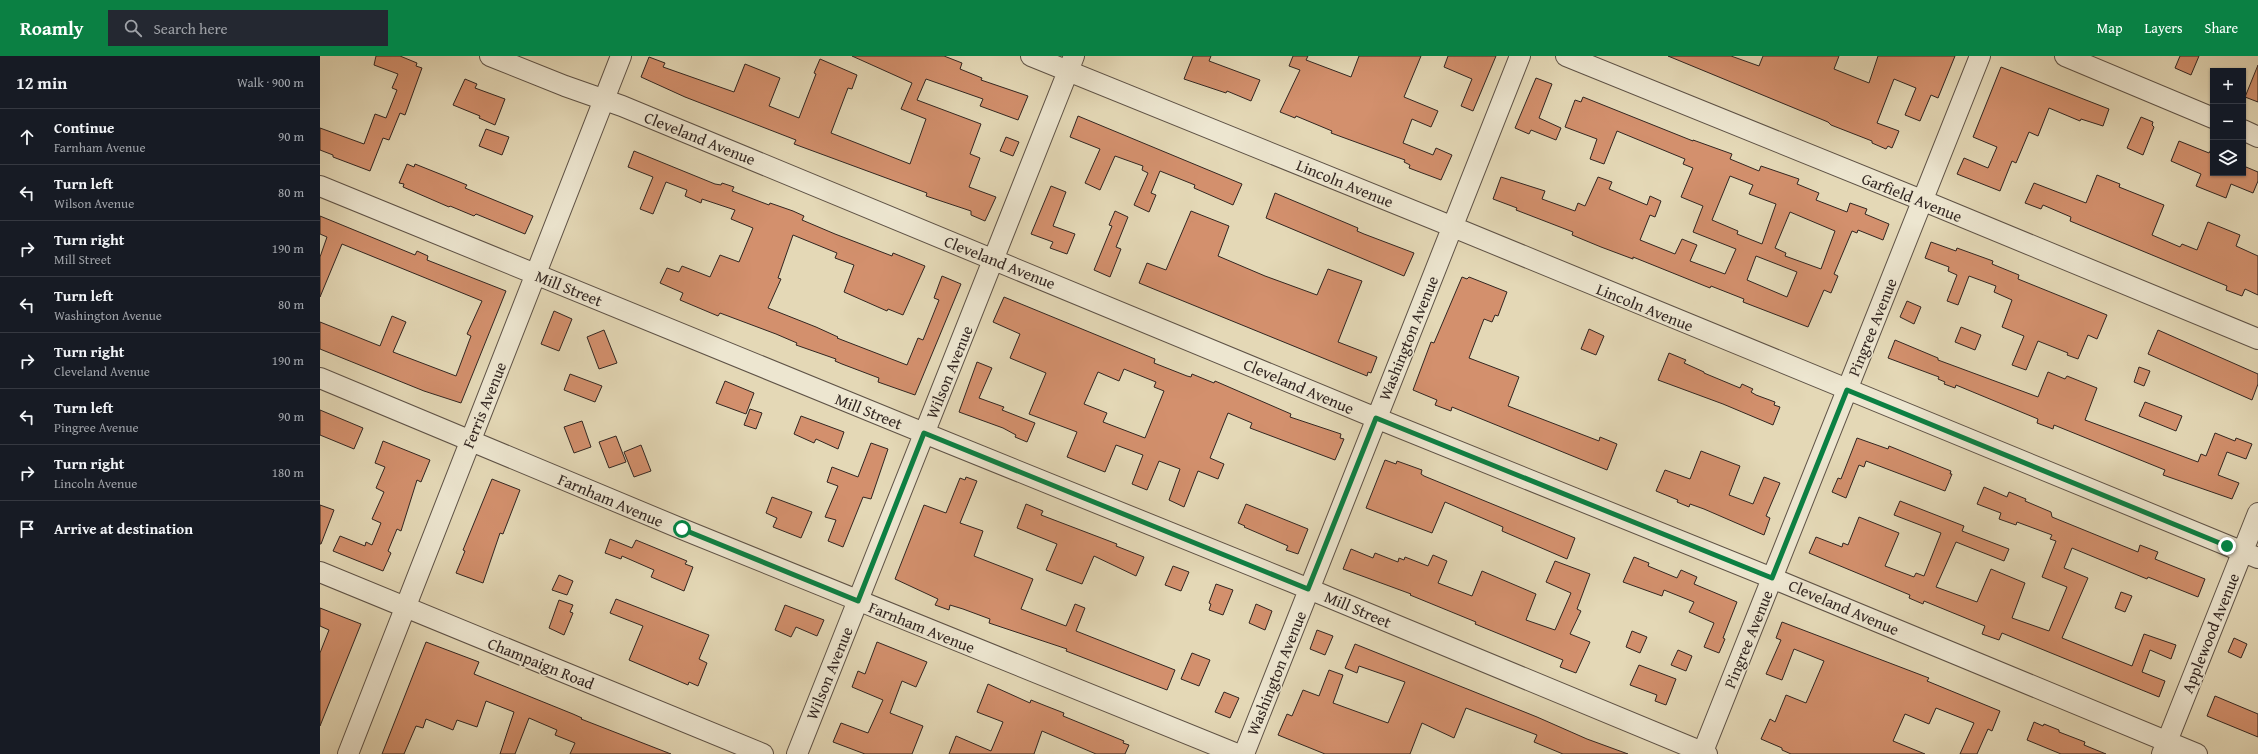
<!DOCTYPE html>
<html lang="en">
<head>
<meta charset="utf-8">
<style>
	:root { --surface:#171b24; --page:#242831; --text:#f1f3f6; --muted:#9ea1a6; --line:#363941; --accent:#0b8043 }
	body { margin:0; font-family:"Gentium Book Plus",serif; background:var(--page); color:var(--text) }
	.controls { position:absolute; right:12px; top:12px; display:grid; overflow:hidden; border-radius:0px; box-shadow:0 1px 3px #0004 }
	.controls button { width:36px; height:36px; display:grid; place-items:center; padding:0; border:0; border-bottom:1px solid var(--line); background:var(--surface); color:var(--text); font:20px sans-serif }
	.stop { position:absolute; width:12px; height:12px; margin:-9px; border:3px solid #0b8043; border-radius:50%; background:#fff }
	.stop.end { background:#0b8043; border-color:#fff; box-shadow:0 1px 4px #0008 }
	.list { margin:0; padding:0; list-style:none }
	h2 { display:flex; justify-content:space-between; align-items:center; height:52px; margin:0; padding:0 16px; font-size:17px }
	h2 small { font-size:13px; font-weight:400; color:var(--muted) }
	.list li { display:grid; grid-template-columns:26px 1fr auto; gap:12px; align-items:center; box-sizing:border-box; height:56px; padding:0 16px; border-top:1px solid var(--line) }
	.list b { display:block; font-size:15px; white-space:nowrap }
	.list p { margin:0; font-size:13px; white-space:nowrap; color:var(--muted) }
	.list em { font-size:13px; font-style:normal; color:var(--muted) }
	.icon { flex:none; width:22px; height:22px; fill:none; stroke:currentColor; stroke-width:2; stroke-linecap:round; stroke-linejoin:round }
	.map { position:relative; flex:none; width:1938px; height:698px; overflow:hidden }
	header { display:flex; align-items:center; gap:24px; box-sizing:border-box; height:56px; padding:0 20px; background:var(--accent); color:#fff }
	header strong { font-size:19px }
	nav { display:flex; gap:22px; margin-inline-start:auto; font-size:14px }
	.search { width:280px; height:36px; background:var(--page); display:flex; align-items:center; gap:10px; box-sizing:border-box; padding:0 14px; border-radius:0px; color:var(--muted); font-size:15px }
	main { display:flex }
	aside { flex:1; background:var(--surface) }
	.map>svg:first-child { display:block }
	.building { fill:#d3906d; stroke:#322621; fill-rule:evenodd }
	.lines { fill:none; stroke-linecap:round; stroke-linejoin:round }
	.minor-casing { stroke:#5e5246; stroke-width:22 }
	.minor { stroke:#ede6d0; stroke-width:20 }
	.route { stroke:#0b8043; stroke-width:5 }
	.labels { text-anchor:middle; stroke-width:3; stroke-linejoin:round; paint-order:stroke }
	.street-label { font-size:16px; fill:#322621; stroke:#ede6d0 }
</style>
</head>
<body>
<header>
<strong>Roamly</strong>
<div class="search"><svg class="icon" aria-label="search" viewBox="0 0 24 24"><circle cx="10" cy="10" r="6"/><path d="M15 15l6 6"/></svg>Search here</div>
<nav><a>Map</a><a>Layers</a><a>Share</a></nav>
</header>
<main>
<aside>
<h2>12 min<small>Walk · 900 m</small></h2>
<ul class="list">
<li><svg class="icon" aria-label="ahead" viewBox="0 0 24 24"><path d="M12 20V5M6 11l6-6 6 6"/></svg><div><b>Continue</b><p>Farnham Avenue</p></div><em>90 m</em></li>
<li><svg class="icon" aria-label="left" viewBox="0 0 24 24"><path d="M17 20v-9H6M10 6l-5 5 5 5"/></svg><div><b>Turn left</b><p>Wilson Avenue</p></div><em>80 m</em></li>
<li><svg class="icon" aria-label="right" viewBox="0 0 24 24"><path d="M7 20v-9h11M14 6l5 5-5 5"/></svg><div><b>Turn right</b><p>Mill Street</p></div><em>190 m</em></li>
<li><svg class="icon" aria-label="left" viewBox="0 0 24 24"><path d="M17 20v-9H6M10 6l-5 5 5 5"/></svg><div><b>Turn left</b><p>Washington Avenue</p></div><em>80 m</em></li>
<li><svg class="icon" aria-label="right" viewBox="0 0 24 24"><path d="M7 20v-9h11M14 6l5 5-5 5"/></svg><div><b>Turn right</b><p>Cleveland Avenue</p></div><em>190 m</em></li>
<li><svg class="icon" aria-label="left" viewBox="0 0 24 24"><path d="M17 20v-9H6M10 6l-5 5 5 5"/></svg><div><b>Turn left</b><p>Pingree Avenue</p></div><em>90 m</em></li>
<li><svg class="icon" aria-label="right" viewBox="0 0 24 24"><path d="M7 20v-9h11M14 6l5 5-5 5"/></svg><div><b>Turn right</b><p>Lincoln Avenue</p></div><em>180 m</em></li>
<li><svg class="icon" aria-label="arrive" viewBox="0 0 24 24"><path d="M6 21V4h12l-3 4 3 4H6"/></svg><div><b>Arrive at destination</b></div></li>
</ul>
</aside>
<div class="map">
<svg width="1938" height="698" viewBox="0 0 1938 698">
	<rect width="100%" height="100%" fill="#e4d8b6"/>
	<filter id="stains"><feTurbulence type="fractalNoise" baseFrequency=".005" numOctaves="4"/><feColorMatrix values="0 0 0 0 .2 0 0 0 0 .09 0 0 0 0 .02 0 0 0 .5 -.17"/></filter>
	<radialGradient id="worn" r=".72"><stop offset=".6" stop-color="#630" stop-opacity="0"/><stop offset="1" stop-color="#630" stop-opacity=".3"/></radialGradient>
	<path class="building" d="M56,0H80L97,7L96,10L102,12L85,59L80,57L69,84L63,82L50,115L13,101V99L0,94V72L44,88L55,58L66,62L77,34L72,32L78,18L54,9Z
		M532,0H624L642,7L640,13L662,22L661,24L708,40L698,64L660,50L663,43L606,23L597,44L661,68L650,98L660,102L649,131L676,141L665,165L651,159V155L606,140L607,137L474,88L476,84L365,41L321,21L329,1L345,7L343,11L414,36L425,8L460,22L449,50L479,62L496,18L494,17L500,3L537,19L532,33L528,32L511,77L590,108L606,63L581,53L592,27Z
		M873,0H891L889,5L940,24L931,45L907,35L906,37L864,23Z
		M973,0H988L986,4L1031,21L1039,0H1101L1084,41L1118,55L1111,71L1092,63L1083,87L1113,99L1116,92L1132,99L1121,124L1089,112L1090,109L1084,106L1085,104L1011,77L1012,75L976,60L975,62L960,56L980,14L969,10Z
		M1128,0H1176L1153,55L1141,50L1152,23L1124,11Z
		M1348,0H1411L1439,10L1443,0H1519L1514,13L1549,27L1558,0H1635L1618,42L1611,39L1600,65L1585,59L1596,32L1574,23L1557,67L1579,75L1572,92L1568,90L1566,93L1552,87V85L1511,69L1508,66Z
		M1860,0H1879L1871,19L1855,12Z
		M1938,9V46L1925,41Z
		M1681,11L1789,53L1783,70L1761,63L1760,65L1729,52L1718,80L1709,76L1696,107L1692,105L1680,135L1637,118L1644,102L1668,112L1677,91L1653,81Z
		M1216,22L1232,28L1219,62L1241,72L1236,84L1211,74L1209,78L1195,72Z
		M145,23L157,28L155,32L185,43L175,69L159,62L160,60L133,49Z
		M1263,41L1373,85V84L1412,98L1410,103L1439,115L1441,110L1479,123L1477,128L1499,137L1496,144L1527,156L1530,147L1547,153L1545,158L1569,168L1563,184L1538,174L1537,177L1532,175L1514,218L1518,220L1511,237L1504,234L1488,271L1423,246L1424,243L1391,230L1390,232L1313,201V203L1281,191L1252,179L1253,176L1196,154L1197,152L1173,143L1181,121L1225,135L1222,143L1255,155L1258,147L1265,150L1278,121L1292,126L1289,133L1327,149L1330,140L1341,145L1335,161L1330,159L1320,184L1355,198L1362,183L1377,189L1370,205L1405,218L1416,193L1373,176L1383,150L1361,141L1373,112L1363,108L1365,103L1297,75L1284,108L1270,103L1277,83L1245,71L1255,44L1261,46ZM1410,120L1433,129L1429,138L1456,148L1442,188L1417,178L1418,175L1392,164ZM1470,156L1515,175L1501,213L1465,200L1466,197L1455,192ZM1436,200L1477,216L1467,241L1427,224Z
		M758,60L922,128L913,149L874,132L875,129L840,115L831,137L836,139L829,156L814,149L828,117L822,114L823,110L795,100L780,134L765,127L780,93L750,81Z
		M1821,61L1833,66L1832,69L1834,71L1823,99L1807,92Z
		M166,73L189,81L182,99L159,90Z
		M686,81L699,86L693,100L680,95Z
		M1859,85L1889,97L1893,90V117H1923L1926,111L1938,116V125L1933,137L1911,128L1906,142L1876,130L1881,118L1851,105Z
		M314,95L395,128L401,129L402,127L414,131L412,135L449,149L450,147L473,155L484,160L482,164L515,178L572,200L573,197L605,210L583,259L568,253L567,255L524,236L534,209L515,202L517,197L473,179L458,222L461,223L448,252L496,271L518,281L517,282L587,309L598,282L603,284L619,244L614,242L622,220L641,228L595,339L558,326L559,322L522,308L515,305L516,303L476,289L477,287L456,278L400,257L398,260L360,244L363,237L340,227L347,212L359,216L362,210L390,221L400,199L419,206L433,172L411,163L415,154L382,143L381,147L365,140L367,134L346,126L333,158L320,153L333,121L308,111Z
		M87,108L94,111L95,108L125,120L147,129L145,132L213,160L205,178L156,158L154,160L130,150L129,151L83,131L84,128L79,127Z
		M1777,119L1800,128L1799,131L1844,149L1832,179L1860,191L1862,188L1877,194L1888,166L1920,179L1916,190L1938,200V239L1925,233L1922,240L1906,234L1907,230L1750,165L1751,161L1723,149L1721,153L1705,147L1714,127L1766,147Z
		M731,130L746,136L733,170L755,178L747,198L730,192L733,186L711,178Z
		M955,137L1038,172L1037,175L1044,178L1094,197L1084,220L946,162Z
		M795,155L808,161L796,191L801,193L790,221L774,214L792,170L789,169Z
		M871,155L909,170L898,200L945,220L997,239L1008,213L1042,225L1018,286L1057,301L1051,317L1048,316L1047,320L819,227L827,207L846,214Z
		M0,160L95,199L97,195L108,200L107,204L186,235L141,347L104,335L0,293V266L60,290L72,260L86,266L73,296L136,320L151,280L147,278L162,245L22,188L0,241V201L7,181L0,178Z
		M1611,186L1636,195L1637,192L1673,205L1672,208L1699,219L1698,223L1787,259L1777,283L1768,279L1758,303L1747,299L1748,297L1718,285L1706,314L1692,309L1704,280L1682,271L1692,244L1674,236L1676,230L1649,220L1638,249L1627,245L1637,219L1628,215L1629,211L1605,202Z
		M1142,221L1147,223L1149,221L1187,236L1178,260L1175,259L1172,266L1164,263L1149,302L1199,321L1188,350L1279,385L1280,381L1297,388L1287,414L1132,351L1131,355L1115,349L1117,344L1093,334L1111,286L1114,287Z
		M684,241L835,303L834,307L867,320L871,321L872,318L894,327L895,325L971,358L970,361L1021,378L1020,382L1024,383L1015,404L930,372L932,367L908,357L890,402L904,408L898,423L878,415L864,451L849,444L860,413L839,405L827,434L812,428L823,399L796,389L785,416L747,401L757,376L709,358L726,317L690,302L700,278L673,266ZM804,313L836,326L834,331L844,335L825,382L783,366L787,357L764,348L778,316L799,325Z
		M1587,245L1601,251L1594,268L1580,261Z
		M234,255L252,263L239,295L221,288Z
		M1641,271L1661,279L1655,294L1635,286Z
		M1269,273L1284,280L1276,299L1261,293Z
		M284,274L297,307L279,313L267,281Z
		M1838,274L1938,318V328L1932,344L1828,298Z
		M1575,284L1618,302V304L1718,341L1728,316L1745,323L1747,320L1777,332L1765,364L1878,406L1881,398L1886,400L1895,377L1915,385L1916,382L1932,388L1926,403L1907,396L1898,419L1919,427L1912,443L1843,419L1845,414L1734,369L1733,373L1717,367L1718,363L1636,329L1635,332L1624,328L1625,326L1618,323L1619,321L1568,302Z
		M1349,297L1366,304L1364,307L1384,316V317L1420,332L1422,328L1433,333L1431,336L1436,339L1455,346L1454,349L1460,351L1453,369L1403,348L1338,324Z
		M657,306L672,312L659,342L684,351L682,354L715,367L707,386L695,381L696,379L683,372L639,356Z
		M1819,311L1830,315L1824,330L1814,326Z
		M250,318L282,330L275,346L244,334Z
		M405,325L434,337L426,358L396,347Z
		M1825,346L1862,360L1856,375L1819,360Z
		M430,353L442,357L436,373L424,369Z
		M0,354L43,372L34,393L0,379Z
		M481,360L524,376L518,393L496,383L494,387L474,378Z
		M262,365L271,391L254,397L244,371Z
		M296,380L306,406L289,412L279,386Z
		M1537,382L1568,393L1569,390L1631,415L1630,418H1632L1625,435L1546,405L1544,411L1539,409L1526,442L1512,436L1518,422L1521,423Z
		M63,385L110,404L101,426L97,424L81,475L77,473L68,495L71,497L63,515L13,495L20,480L45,490L46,486L52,489L61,467L52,463L64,436L56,432L65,411L55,407Z
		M551,387L568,393L551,443L543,441L523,491L508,485L516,464L505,461L518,430L507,426L512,411L538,421Z
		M321,389L331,415L314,421L304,396Z
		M1381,395L1420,410L1409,439L1433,448L1444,421L1460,427L1446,460L1450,462L1444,479L1384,453L1370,448L1369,451L1357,446L1358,444L1336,435L1345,414L1370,423Z
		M1065,404L1076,408L1077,405L1102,414L1101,418L1104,420L1255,482L1247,503L1182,475L1183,471L1125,446L1112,477L1046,452Z
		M646,421L657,425L640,467L663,475L654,500L713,523L701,553L746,570L755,548L765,552L756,575L855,614L847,634L746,595L747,593L669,567L670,563L643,553L630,549L629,554L615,549L618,543L575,523L604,449L626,457L640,422L645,424Z
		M172,423L200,434L183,478L180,477L163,527L136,517L145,495L143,494Z
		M1664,431L1687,441L1689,436L1706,443L1705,445L1731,456L1732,461L1818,496L1820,489L1838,496L1835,503L1885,523L1878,541L1828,521L1827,523L1752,492L1744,512L1768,522L1742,582L1812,610L1824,578L1856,589L1851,603L1830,594L1822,616L1845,625L1839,641L1682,577L1679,584L1662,578L1665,570L1604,545L1603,548L1589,542L1590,539L1489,497L1496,481L1522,491L1523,487L1528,489L1539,461L1579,477L1565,510L1594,521L1596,517L1604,520L1621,477L1574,459L1580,445L1644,470L1642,475L1689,493L1684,505L1636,486L1616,531L1657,546L1671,513L1705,527L1692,562L1729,575L1747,531L1722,521L1736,485L1730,483L1732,479L1697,466L1696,469L1679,463L1681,457L1657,448Z
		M452,441L492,456L481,482L453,471L457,462L446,457Z
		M706,448L723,455L721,459L797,488L796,490L824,501L816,520L774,500L762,528L726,514L737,488L697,472Z
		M926,448L988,473L978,498L966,494L968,490L924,471L925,470L918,467Z
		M0,449L14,454L1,488H0Z
		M290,483L312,492L316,484L367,505L365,508L373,511L364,535L331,521L334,514L302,500L301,503L285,497Z
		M1031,493L1053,502L1055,497L1078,506L1079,502L1084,504L1085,501L1108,510L1113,499L1127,505L1118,527L1152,540L1162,515L1216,538L1206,564L1235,574L1251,537L1226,526L1235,505L1270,518L1257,553L1261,555L1250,578L1270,586L1256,617L1240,611L1243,604L1155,568L1156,566L1090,539L1091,538L1023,513Z
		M1314,501L1329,507L1328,510L1357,522L1361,514L1377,521L1374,528L1417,546L1403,582L1405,583L1399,597L1384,591L1394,567L1369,556L1374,546L1344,534L1342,540L1303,526Z
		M853,510L869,516L861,535L845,529Z
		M239,519L253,525L247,539L232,534Z
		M896,528L913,534L903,559L889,554L891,548L889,547Z
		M1801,536L1812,540L1805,556L1795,552Z
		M296,543L389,579L379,603L387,607L378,630L369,626L368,629L309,604L323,570L290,557Z
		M239,544L253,549L250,556L253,557L244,579L229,572Z
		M936,548L952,555L945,574L929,567Z
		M465,549L504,564L497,580L476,571L471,581L455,574Z
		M0,552L41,568L0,670V597L9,574L0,570Z
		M1462,566L1609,622L1607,625L1680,655L1672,675L1668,673L1657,698H1640L1654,667L1616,652L1609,668L1585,658L1573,685L1605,698H1471L1462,694V692L1441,683L1450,663L1455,666L1466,639L1486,647L1504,605L1474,593L1462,624L1446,618L1461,584L1456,582Z
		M997,574L1013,580L1005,599L990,593Z
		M1312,575L1327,581L1320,597L1306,591Z
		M1914,582L1927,588L1921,602L1908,596Z
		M106,586L159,606L154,618L253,658L262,662L261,663L351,698H250L255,687L235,679L237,674L209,662L195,698H180L194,656L166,645L157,671L137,664L133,674L106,663L103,672L96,670L84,698H62Z
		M557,586L607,606L596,631L582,625L570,657L603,670L592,698H545L513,686L521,667L548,677L563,644L532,631L538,615L545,618Z
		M1035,588L1217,661L1267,683L1308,698H1243L1214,686L1217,679L1146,652L1134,682L1102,667L1090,698H1005L958,679L967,658L972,660L983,634L999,640L1009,614L1023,619L1013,647L1068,667L1085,626L1039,610L1037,617L1025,612Z
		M1358,594L1372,600L1366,615L1351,609Z
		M872,597L890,604L879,630L861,623Z
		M1319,609L1356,623L1346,649L1335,645L1337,639L1310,629Z
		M668,628L710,647L711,644L726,650L744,657L743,660L804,685L803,687L809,689L805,698H776L722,675L714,698H629L636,680L671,695L683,666L657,656Z
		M904,636L919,642L910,662L895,656Z
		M1895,640L1938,658V681L1887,660Z
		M1714,666L1723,670L1724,668L1739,674V676L1765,686L1764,689L1786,698H1741L1707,684Z"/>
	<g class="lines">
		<defs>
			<path id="minor" d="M170,0L245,30L302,50L1056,362L1452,522L1877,698
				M711,0L1116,164L1938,502
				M1246,0L1604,145L1938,283
				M1745,0L1893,62
				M1923,74L1938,81
				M0,130L604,377L972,526L1387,698
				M0,322L362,473L917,698
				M0,516L443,698
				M28,698L301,0
				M477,698L754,0
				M924,698L1200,0
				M1382,698L1660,0
				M1842,698L1938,457"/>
		</defs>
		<use href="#minor" class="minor-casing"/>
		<use href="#minor" class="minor"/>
	</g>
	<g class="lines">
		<path class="route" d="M362,473L538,545L604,377L988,533L1056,362L1452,522L1527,334L1907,490"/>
	</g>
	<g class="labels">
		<g class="street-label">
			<text transform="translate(380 82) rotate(22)" y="6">Cleveland Avenue</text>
			<text transform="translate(1025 127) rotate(22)" y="6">Lincoln Avenue</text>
			<text transform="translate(1592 141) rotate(22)" y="6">Garfield Avenue</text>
			<text transform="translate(680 206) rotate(22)" y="6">Cleveland Avenue</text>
			<text transform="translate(249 232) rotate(22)" y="6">Mill Street</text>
			<text transform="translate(1325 251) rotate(22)" y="6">Lincoln Avenue</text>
			<text transform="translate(1552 271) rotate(-68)" y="6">Pingree Avenue</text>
			<text transform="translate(1088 282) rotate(-68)" y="6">Washington Avenue</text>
			<text transform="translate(629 316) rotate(-68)" y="6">Wilson Avenue</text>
			<text transform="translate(979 330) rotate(23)" y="6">Cleveland Avenue</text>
			<text transform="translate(164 349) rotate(-68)" y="6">Ferris Avenue</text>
			<text transform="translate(549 355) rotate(22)" y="6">Mill Street</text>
			<text transform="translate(291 444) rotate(23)" y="6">Farnham Avenue</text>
			<text transform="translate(1524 551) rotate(23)" y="6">Cleveland Avenue</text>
			<text transform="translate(1038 553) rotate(23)" y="6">Mill Street</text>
			<text transform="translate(602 571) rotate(22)" y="6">Farnham Avenue</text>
			<text transform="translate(1890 577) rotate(-68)" y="6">Applewood Avenue</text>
			<text transform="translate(1428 583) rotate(-68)" y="6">Pingree Avenue</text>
			<text transform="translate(221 607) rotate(22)" y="6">Champaign Road</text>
			<text transform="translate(509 617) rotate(-68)" y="6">Wilson Avenue</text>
			<text transform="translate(956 617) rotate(-68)" y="6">Washington Avenue</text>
		</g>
	</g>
	<rect width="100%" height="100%" filter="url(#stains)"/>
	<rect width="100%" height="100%" fill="url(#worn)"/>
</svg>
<div class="controls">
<button>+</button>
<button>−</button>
<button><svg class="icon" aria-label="layers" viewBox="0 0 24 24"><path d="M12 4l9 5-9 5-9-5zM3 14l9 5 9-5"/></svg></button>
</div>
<div class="stop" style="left:362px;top:473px"></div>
<div class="stop end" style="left:1907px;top:490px"></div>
</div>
</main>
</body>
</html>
